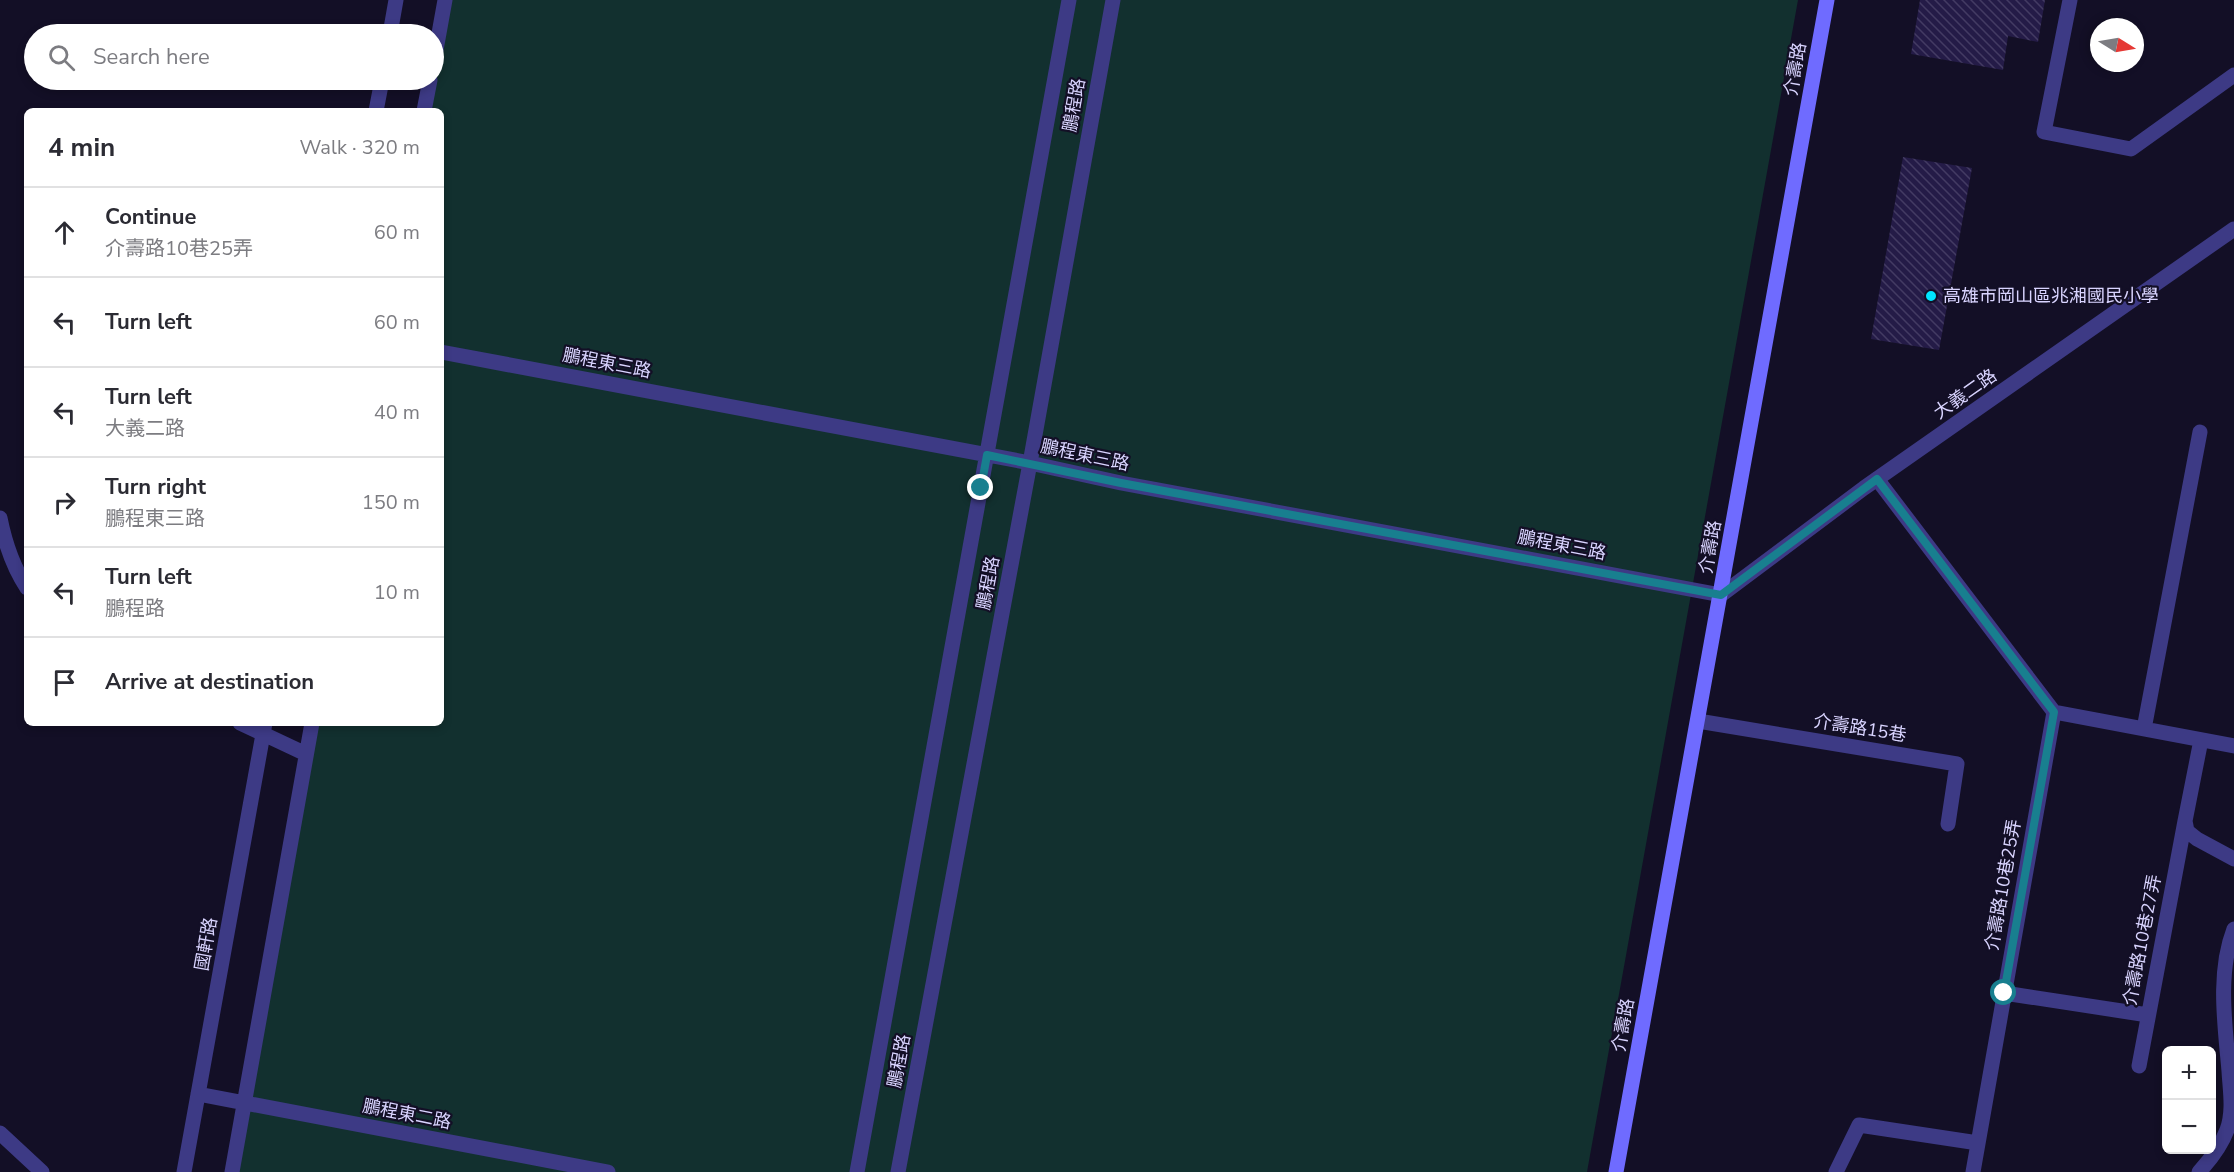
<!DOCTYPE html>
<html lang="en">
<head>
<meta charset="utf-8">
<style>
	:root { --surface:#fff; --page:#f7f7f7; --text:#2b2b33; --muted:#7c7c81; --line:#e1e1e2 }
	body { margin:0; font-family:"Nunito Sans","Noto Sans TC",sans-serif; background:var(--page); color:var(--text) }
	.controls { position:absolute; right:18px; bottom:18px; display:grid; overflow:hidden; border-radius:9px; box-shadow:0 3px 9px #0003 }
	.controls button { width:54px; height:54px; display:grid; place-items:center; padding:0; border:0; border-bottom:2px solid var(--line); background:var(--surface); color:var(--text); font:30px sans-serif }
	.compass { position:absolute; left:2090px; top:18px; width:54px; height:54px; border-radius:50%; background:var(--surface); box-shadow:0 3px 9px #0003; rotate:101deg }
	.stop { position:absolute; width:18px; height:18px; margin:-14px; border:4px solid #187f8f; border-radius:50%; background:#fff }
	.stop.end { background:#187f8f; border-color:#fff; box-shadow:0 2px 6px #0008 }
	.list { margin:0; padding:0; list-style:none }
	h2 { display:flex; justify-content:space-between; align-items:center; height:78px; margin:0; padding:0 24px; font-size:26px }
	h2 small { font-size:20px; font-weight:400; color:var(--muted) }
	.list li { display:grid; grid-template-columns:39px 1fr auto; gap:18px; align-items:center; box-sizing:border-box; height:90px; padding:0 24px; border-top:2px solid var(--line) }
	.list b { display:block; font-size:22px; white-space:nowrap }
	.list p { margin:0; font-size:20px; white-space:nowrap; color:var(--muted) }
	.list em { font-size:20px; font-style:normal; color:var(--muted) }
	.icon { flex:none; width:33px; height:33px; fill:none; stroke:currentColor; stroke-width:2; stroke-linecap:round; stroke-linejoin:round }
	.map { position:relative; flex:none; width:2234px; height:1172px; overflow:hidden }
	.search { position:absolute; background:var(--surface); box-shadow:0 3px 9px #0003; left:24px; top:24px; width:420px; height:66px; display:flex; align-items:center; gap:15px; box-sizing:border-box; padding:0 21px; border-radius:33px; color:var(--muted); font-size:22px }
	.panel { position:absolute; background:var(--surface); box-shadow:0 3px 9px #0003; left:24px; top:108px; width:420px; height:618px; border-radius:9px }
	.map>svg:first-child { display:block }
	.grass { fill:#12302f }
	.building { fill:url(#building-back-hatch) }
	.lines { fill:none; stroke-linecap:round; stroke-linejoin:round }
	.service { stroke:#3d3a85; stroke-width:15 }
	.minor { stroke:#3d3a85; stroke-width:15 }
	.secondary { stroke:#6f6bff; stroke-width:15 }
	.route { stroke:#187f8f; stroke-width:8 }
	.poi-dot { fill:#00e5ff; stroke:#130f26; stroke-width:2 }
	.labels { text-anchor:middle; stroke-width:4.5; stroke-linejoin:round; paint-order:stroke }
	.street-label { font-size:18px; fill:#d9d4ff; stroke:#130f26 }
	.poi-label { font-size:18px; fill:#d9d4ff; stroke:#130f26; text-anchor:start }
</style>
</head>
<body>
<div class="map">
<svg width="2234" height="1172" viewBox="0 0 2234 1172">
	<defs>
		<pattern id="building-back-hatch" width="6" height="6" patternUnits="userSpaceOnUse" patternTransform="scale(1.5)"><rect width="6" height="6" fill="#241b47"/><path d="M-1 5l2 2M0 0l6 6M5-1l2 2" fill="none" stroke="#433b63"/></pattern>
	</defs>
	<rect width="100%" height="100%" fill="#130f26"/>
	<path class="grass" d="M445,0H1798L1587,1172H238L317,723H441V111H425C435,75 438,37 445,0Z"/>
	<path class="building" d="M1920,0H2045L2038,42L2008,36L2003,70L1911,54Z
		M1903,157L1972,168L1939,350L1871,339Z"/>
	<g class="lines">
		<path class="service" d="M2070,0L2044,132L2131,149L2234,75
			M1877,479L2054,712
			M2054,712L2234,746
			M1698,721L1957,764L1948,824
			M2144,729L2200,432
			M2201,740L2185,821L2187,831L2197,839L2234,859
			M2004,993L2148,1015
			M2139,1066L2185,821
			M0,1133L42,1172
			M1836,1172L1859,1125L1978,1143
			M1973,1172L2054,712
			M2199,1172C2211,1159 2221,1146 2227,1130C2234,1111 2230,1090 2229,1071C2225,1025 2217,973 2234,929"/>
		<path class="minor" d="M390,34L396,0
			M434,61L445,0
			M376,111L382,80
			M424,111L430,80
			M441,352L1030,463L1121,483L1721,595L1864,488L2234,229
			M0,518C5,543 13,567 27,588
			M240,723L306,754
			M198,1094L608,1172
			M184,1172L265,723
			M232,1172L312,723
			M857,1172L1069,0
			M898,1172L1030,463L1113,0"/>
		<path class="secondary" d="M1616,1172L1827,0"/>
	</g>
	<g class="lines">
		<path class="route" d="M981,488L987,455L1121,483L1721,595L1877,479L2054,712L2004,993"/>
	</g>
	<circle class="poi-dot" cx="1931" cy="296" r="6"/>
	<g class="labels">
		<g class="street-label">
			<text transform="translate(1795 69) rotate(-80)" y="6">介壽路</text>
			<text transform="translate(1074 105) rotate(-80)" y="6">鵬程路</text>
			<text transform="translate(607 363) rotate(11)" y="6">鵬程東三路</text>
			<text transform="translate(1965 394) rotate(-35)" y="6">大義二路</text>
			<text transform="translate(1085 455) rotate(12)" y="6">鵬程東三路</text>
			<text transform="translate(1562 545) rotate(11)" y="6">鵬程東三路</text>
			<text transform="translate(1710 547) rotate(-80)" y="6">介壽路</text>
			<text transform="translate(988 583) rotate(-79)" y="6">鵬程路</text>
			<text transform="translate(1860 728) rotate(9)" y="6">介壽路15巷</text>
			<text transform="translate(2003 885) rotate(-80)" y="6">介壽路10巷25弄</text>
			<text transform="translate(2142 940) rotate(-79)" y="6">介壽路10巷27弄</text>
			<text transform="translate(206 944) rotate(-80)" y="6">國軒路</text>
			<text transform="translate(1623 1025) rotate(-80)" y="6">介壽路</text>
			<text transform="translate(899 1061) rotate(-79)" y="6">鵬程路</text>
			<text transform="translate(407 1114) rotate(11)" y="6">鵬程東二路</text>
		</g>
		<g class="poi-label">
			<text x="1943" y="302">高雄市岡山區兆湘國民小學</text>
		</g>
	</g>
</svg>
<div class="controls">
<button>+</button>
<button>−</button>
</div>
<svg class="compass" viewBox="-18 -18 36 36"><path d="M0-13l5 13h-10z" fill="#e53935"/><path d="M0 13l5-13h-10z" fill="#7c7c81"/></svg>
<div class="stop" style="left:2004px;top:993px"></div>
<div class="stop end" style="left:981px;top:488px"></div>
<div class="search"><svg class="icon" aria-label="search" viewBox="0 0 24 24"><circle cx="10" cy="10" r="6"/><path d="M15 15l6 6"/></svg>Search here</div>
<section class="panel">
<h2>4 min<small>Walk · 320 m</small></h2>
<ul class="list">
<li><svg class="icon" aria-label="ahead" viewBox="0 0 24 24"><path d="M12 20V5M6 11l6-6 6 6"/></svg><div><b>Continue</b><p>介壽路10巷25弄</p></div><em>60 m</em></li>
<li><svg class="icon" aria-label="left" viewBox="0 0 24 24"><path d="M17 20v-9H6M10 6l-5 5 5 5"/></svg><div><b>Turn left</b></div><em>60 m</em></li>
<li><svg class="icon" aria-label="left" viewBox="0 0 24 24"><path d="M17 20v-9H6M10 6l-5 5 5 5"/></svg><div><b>Turn left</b><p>大義二路</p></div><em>40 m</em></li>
<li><svg class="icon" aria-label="right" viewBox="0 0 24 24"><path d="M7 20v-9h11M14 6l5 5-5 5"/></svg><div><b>Turn right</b><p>鵬程東三路</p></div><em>150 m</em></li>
<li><svg class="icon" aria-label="left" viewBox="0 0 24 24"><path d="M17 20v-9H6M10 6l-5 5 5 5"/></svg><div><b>Turn left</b><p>鵬程路</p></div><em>10 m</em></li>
<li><svg class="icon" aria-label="arrive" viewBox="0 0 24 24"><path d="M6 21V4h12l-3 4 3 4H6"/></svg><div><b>Arrive at destination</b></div></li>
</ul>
</section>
</div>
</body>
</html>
